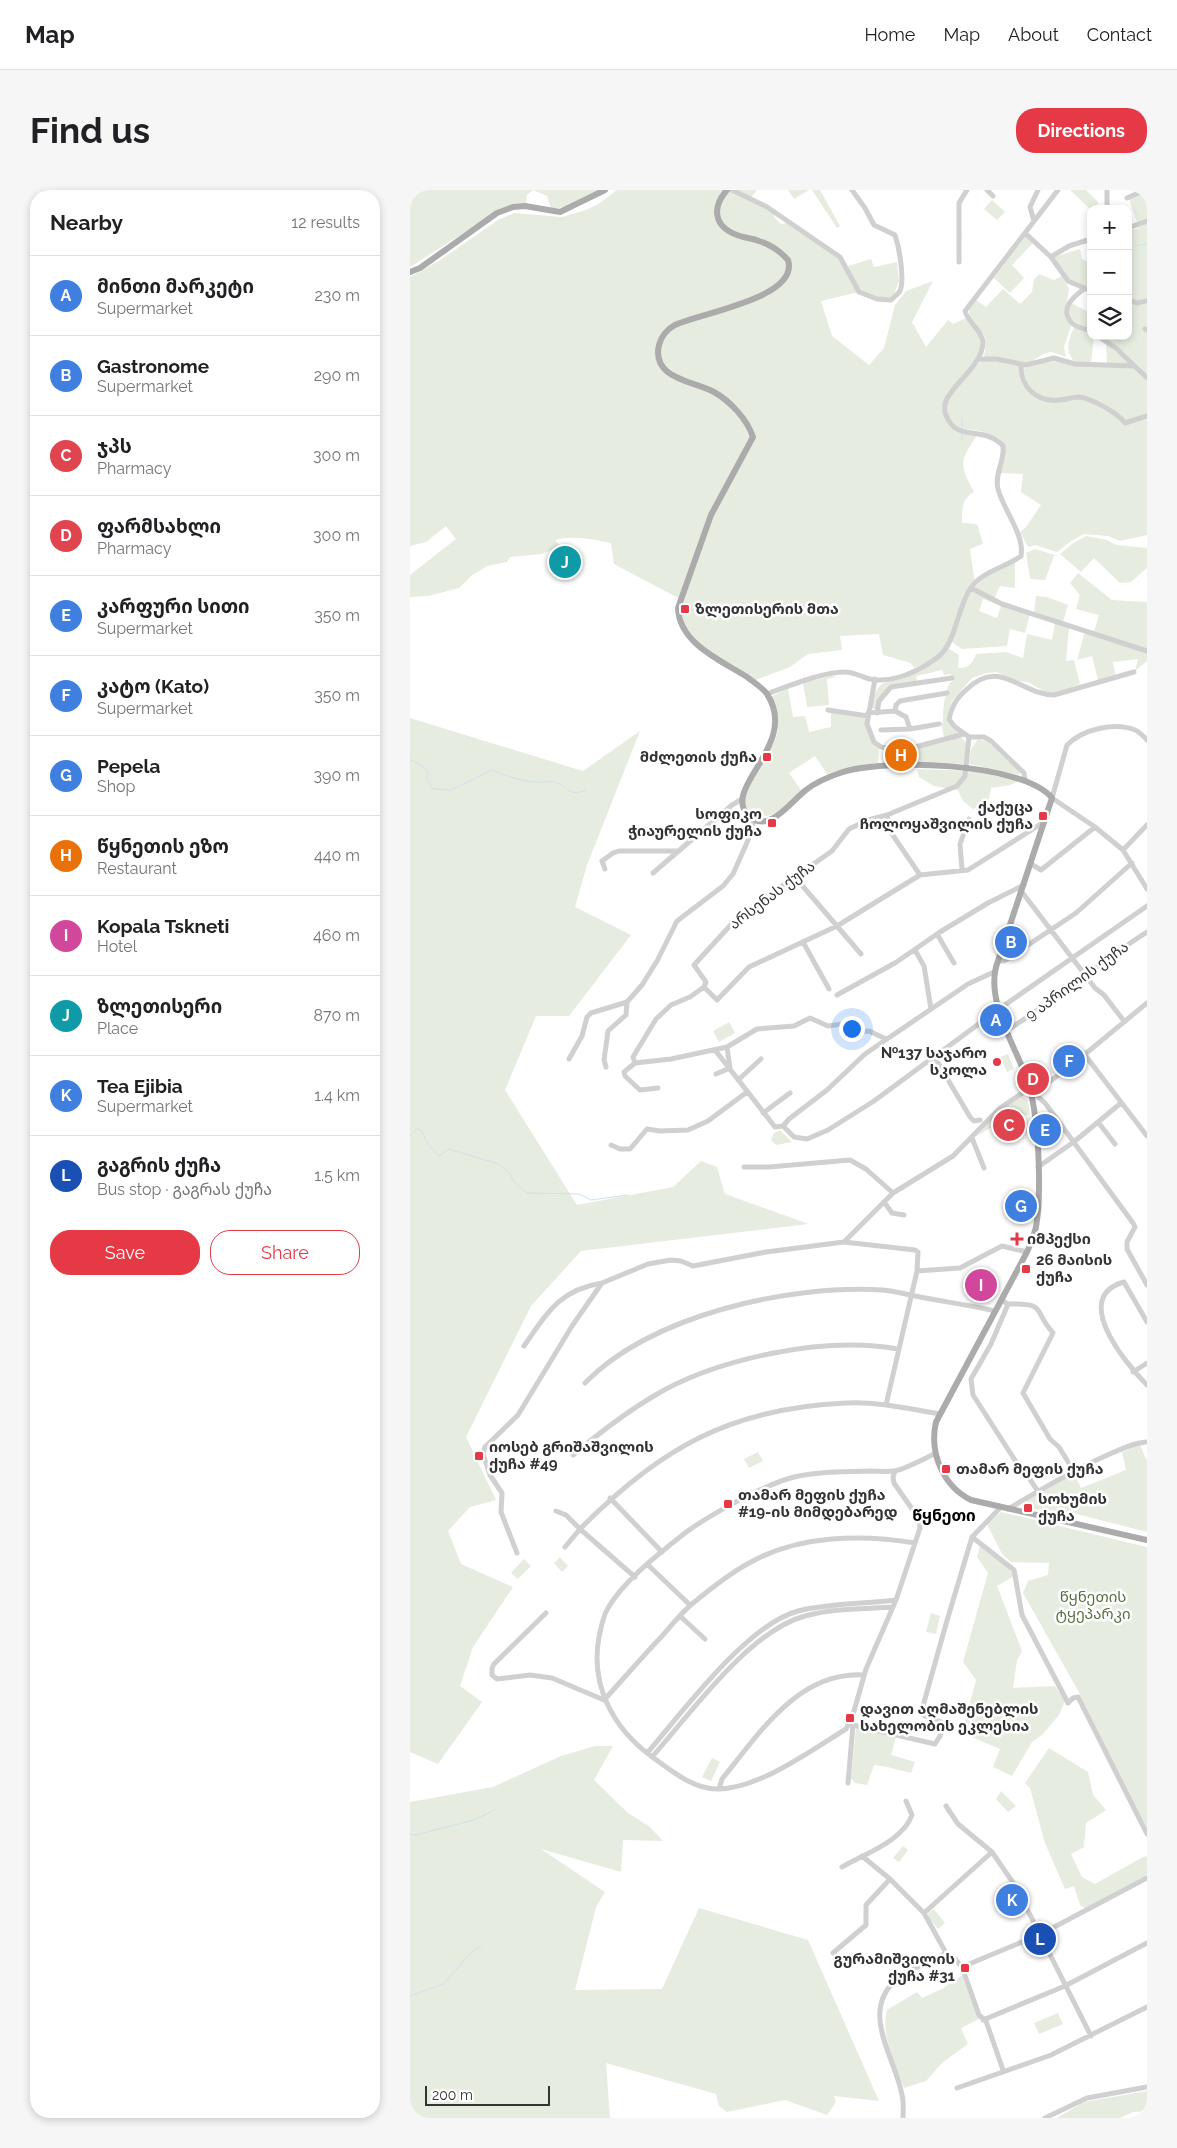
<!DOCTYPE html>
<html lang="en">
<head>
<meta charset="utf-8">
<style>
	:root { --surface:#fff; --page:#f6f6f6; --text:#202124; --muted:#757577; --line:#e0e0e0; --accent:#e63946 }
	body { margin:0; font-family:Raleway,"Noto Sans Georgian",sans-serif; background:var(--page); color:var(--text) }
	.controls { position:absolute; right:15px; top:15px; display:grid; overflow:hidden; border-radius:10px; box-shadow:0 2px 8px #0003 }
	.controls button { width:45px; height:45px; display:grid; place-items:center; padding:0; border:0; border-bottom:1px solid var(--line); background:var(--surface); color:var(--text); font:25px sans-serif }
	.scale { position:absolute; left:15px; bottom:12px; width:125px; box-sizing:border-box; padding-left:5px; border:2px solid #333; border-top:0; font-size:14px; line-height:18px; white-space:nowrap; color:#333; -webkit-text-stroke:4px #fff; paint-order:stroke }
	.you { position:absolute; left:441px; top:838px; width:18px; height:18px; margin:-12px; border:4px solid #fff; border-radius:50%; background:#1a73e8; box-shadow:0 0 0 8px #1a73e833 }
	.badge { display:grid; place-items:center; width:32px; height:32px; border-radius:50%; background:var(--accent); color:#fff; font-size:16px; font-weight:700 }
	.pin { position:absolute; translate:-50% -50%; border:2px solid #fff; box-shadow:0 1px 5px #0006 }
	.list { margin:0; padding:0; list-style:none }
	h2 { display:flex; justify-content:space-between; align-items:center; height:65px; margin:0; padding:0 20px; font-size:21px }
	h2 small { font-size:16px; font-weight:400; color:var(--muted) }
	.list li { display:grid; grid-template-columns:32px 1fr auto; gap:15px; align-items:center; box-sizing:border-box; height:80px; padding:0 20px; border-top:1px solid var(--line) }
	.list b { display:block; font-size:19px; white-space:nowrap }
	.list p { margin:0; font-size:16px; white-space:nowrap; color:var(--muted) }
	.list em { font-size:16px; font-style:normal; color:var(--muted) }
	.actions { display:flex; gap:10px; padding:15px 20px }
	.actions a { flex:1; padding:11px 0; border:1px solid var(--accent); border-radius:20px; text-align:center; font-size:18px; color:var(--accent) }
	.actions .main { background:var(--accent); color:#fff }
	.icon { flex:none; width:28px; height:28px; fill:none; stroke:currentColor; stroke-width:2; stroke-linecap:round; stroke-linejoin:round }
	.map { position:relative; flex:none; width:737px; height:1928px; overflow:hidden; border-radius:20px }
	header { display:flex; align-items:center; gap:30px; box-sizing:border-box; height:70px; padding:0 25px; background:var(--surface); border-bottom:1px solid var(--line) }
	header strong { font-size:24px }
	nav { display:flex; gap:28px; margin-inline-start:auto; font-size:18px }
	.intro { display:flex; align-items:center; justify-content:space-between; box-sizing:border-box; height:120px; padding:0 30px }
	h1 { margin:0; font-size:35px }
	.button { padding:12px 22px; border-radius:20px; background:var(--accent); color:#fff; font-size:18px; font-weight:700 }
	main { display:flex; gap:30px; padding:0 30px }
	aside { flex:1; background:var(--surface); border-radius:20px; box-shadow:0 2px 8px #0003 }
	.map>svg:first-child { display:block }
	.green { fill:#e6ecdf; fill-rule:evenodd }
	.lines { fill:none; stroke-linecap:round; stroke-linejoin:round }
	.stream { stroke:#cfe2ee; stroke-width:1 }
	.minor { stroke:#d0d0d0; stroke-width:5 }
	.major { stroke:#ababab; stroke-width:6 }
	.poi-dot { fill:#e63946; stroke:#fff; stroke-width:2 }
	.labels { text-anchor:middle; stroke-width:5; stroke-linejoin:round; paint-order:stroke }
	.poi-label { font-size:15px; font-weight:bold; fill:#333; stroke:#fff; text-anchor:start }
	.street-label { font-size:15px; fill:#333; stroke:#fff }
	.park-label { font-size:15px; fill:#56703f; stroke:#fff }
	.neighbourhood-label { font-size:16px; font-weight:bold; fill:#000; stroke:#fff }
</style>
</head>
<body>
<header>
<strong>Map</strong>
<nav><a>Home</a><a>Map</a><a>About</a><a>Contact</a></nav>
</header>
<div class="intro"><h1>Find us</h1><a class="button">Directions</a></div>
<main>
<aside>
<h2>Nearby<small>12 results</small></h2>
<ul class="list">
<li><span class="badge" style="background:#3f7fe0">A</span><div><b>მინთი მარკეტი</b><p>Supermarket</p></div><em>230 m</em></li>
<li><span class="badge" style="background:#3f7fe0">B</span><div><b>Gastronome</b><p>Supermarket</p></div><em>290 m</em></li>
<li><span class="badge" style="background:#e0444e">C</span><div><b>ჯპს</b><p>Pharmacy</p></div><em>300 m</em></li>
<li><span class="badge" style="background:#e0444e">D</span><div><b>ფარმსახლი</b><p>Pharmacy</p></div><em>300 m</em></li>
<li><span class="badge" style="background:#3f7fe0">E</span><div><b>კარფური სითი</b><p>Supermarket</p></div><em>350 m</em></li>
<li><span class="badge" style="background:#3f7fe0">F</span><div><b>კატო (Kato)</b><p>Supermarket</p></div><em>350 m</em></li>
<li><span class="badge" style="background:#3f7fe0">G</span><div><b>Pepela</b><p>Shop</p></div><em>390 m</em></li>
<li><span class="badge" style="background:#e8710a">H</span><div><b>წყნეთის ეზო</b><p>Restaurant</p></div><em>440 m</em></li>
<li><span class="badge" style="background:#d1479c">I</span><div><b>Kopala Tskneti</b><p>Hotel</p></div><em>460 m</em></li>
<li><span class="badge" style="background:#0f9aa8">J</span><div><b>ზლეთისერი</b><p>Place</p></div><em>870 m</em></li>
<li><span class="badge" style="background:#3f7fe0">K</span><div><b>Tea Ejibia</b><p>Supermarket</p></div><em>1.4 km</em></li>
<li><span class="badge" style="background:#1a4fb4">L</span><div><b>გაგრის ქუჩა</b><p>Bus stop · გაგრას ქუჩა</p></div><em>1.5 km</em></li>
</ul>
<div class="actions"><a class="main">Save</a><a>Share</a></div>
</aside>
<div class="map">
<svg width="737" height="1928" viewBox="0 0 737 1928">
	<rect width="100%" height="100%" fill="#fff"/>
	<path class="green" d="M0,0H189L154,17L141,19L137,6L123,0L117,5L116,14L91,19L0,77Z
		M207,0H347L340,9L364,24V27L371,34L376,33L428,68L448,102L411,111L422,146L459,175L474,158L485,115L496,101L523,91L502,132L516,157L538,130L543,134L556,128L573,151L569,169L542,200L534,219L546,239L568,244C550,271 548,273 564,302C551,309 552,320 552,333L567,334L573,354L560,359L565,393L561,398L535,461L517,473L504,478L501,473L473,465L469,444L430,446L432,460L398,464L380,477L343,491L289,456L274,440L270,409L204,374L201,353C183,349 163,345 145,350L150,356L132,364L100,367L97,372L77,376L61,386L49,398L18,406L0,407V385L46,349L36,336L16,352L0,356V87L29,71L88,30L104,23L152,27L176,20L190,13Z
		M378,0H399L384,9Z
		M402,0H410L430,36L427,38Z
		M660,0H676L688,12V17L681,20Z
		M737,0V109L728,111L718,108V41L729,38L719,9Z
		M582,10L595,22L587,30L574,19Z
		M616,46L624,52L602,75L614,88L600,103L584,88Z
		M670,59L672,69L681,73V99L659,89L644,67Z
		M461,69L464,77L487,72L489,91L483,106C474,110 459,107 452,101C445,96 441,84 438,76Z
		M629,84L644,90L652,86L659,99L655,123L661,136L654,157L656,167C637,159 637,161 620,173L574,167C579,142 573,145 560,128L559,119L566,110L576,117L593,99L610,114L622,102L624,89Z
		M718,112L729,115L737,114V187L716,164L692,146H718Z
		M661,113L681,123V140C667,132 656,132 661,113Z
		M665,136L681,143V146H684L681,173H666C654,162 658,149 665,136Z
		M696,153L721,174L697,173Z
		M572,170H586L609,174C608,199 623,213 648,212C655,212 663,208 671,209C686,212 706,222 714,234L737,227V345L710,351L698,346L674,344L661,351L647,362L625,355L618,357L610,342L616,337L631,315L611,302L613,284L592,283L588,287L595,260L584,247L570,241L548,238L538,227L537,211L548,196Z
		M646,171L724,177L737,192V224L716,231C709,221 682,207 669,206C663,205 656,208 650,208C625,210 619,201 613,179L634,172Z
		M676,346L697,350L706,355L737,358V378L721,392L710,393L684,368L671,382L650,364L662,354Z
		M625,359L648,366H644L635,390L620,389L616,363Z
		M605,373V398L590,396L584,409L564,398L577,386Z
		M668,383L702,410L737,412V460L684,442L689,425L666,419L670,405L660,393Z
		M562,400L620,424L615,443L600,439L597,456L552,459L542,452L550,421ZM573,409L591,416L587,428L569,421Z
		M626,406L637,407L658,415L653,432L624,423Z
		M645,433L659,437L656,471L664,470L670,494L649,502L637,503L618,492L608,491L586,482L577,483L562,488L542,511L536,528L540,535L550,543L534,547L531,533L533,532C533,521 534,498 542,491L541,484L534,485L532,480L506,486L507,491L480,497L466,519L460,518C463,510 465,499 472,494C477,491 483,491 488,490C500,485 534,469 538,458L549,465L548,478C558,479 563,473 566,464L596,462L613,468L617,444L642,450Z
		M675,441L737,463V471L725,481L728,469L703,472L706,487L688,490L682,466L667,470Z
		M421,486L426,487L417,489L419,515L397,517L393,493Z
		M378,499L383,527L395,526L399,542L421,537V522L456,528C455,540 460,550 469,558L468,573L444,576L417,584L405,566L379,583L391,600C376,613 367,630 345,626C342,623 337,619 335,614C330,597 363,563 367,544C370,531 365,519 360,507Z
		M0,528L173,581L230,541L177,675L165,717L221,745L159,826H126L95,900L167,1015L263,997L291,971L307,977L315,1004L399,1034L171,1061L121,1116L56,1247L86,1310L60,1317L38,1341L51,1374L103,1397L63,1457L50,1496L72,1512L28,1574L0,1562Z
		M549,547L552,548L557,553L554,574L503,572V560Z
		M568,549L578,552L609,581L610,585L559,574L561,559Z
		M507,579L562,581L609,591L600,595L581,598L578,613L563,619L553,611L548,600L524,596L509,587Z
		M319,832L325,843L309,852L303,841Z
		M598,864L604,879L597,882L590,867Z
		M612,906L618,911L620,925H605L604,928L593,930L567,946L591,919Z
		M370,940L382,952L366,955L361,950L364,943Z
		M730,1255L737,1271V1342L659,1322L621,1319L615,1308L664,1283L671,1298L716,1280L712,1262Z
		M348,1262L353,1271L339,1278L334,1269Z
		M591,1322L737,1357V1639L672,1512L670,1504L613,1403L618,1391L638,1385L639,1373L601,1372L592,1364L577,1334Z
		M570,1356L602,1379L604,1386L587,1396L612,1461L607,1470L603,1498L645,1496L655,1511L649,1525L632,1545L622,1552L602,1586L583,1577L590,1559L552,1543L566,1490L553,1472L578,1383L567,1367Z
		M150,1367L158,1376L152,1382L144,1373Z
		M114,1369L121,1376L108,1389L101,1383Z
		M521,1423L530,1426L526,1444L516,1442Z
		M446,1538L486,1547L481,1565L505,1572L501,1583L477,1577L464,1575L457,1595L445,1593L441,1588Z
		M185,1556H203L184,1590L218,1623L240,1637L253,1651L213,1650L211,1682L131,1659L195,1702L186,1717L165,1800L252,1799L289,1718L398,1750L469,1911L424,1906L426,1912L417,1925L375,1910L317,1922L309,1916L306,1904L196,1873L200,1928H0V1612L83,1597L151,1566Z
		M639,1558L678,1582L683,1605L696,1620L676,1633L674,1657L661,1664L672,1687L685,1694L733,1667L737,1666V1685L677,1719L670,1715L664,1696L655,1699L635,1653L620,1598L615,1593Z
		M302,1568L310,1572L301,1591L292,1587Z
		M591,1601L606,1616L598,1622L586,1609Z
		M493,1656L498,1660L489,1672L483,1668Z
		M524,1719L535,1733L528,1739L518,1727L519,1722Z
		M552,1785L569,1829L551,1838L558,1854L532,1873L516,1891L494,1898C486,1875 470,1845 477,1820L507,1802L512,1808L532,1799Z
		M648,1823L653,1834L629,1844L624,1833Z
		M737,1901V1921L723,1922L710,1928H647L674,1912Z"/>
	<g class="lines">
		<path class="stream" d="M725,56L737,54
			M552,240V228
			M552,244V250
			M0,570L8,573L17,580V590L23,599L41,600L82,580C95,585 110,591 124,592C132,593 139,590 147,593C160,597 155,606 175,601
			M0,946L6,939L11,940L18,954L29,966L39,959L88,974L99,982L104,992L117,1003L169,1004L181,1010L218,1005
			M0,1644L5,1645L64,1630L85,1620
			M0,1806L34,1794L60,1763L71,1756"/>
		<path class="minor" d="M322,0L357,17L430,67L449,102L467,109L481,110C484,107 488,104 490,101C495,89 489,57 485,45L464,35L455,18L442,0
			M577,0L583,6
			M717,8L735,0
			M697,19V0
			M624,31L620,17L628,0
			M718,38L737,31
			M615,43L641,67L658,91L681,101
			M641,67L659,56L681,49
			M549,72V13L557,0
			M674,99C663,107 649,119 662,133C666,137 675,139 681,141
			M718,110L727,113L737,111
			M735,139L737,140
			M688,146L707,159L737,188
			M569,169H587L616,175L644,168L665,174L724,176
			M611,174C610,197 626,212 649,210C656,210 662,207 669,207C681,208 708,223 715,233L737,226
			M561,398L592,414L737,461
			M465,489L457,534L464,552L471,557L494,560L554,544
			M357,504C379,496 412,482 435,482C444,482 452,487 460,489C483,494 511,480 528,467C546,453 547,419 560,399C572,381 595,378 611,366C615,345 593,319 588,299C584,284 595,271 593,256C577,238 553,248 542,235C515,204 571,187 573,153C573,141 558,133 555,121L648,0
			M418,520L458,526
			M485,521L486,515L490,511L537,503
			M458,523L485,521L496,527L500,539
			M467,523L469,511L481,497L542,488
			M471,540L500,539L529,534
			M737,550C733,546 730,542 725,540C704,532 673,539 657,555L642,608L685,637L713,660L737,699
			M615,590L614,583L581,551L574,547H559L544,536L539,529C542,516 546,509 556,500C590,467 609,504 644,505L724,482
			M477,625L482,644L510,685
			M713,660L737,635
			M621,674L631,680L685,637
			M195,679L192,671L203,663L209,661H269
			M552,680L550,654L559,629
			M243,683L322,615L332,609
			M384,686L451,764
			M612,702L685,798L694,805L714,831
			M527,744L544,773
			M393,752L419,799
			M505,760L514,776L521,819
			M588,771H594L666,723L722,673
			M294,797L307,810L339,777L427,736L510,685L558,680L634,632
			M427,805L485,773L530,742L578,713L614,695
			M597,840C646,811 689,772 737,742
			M476,849L459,841L438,842L432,834L418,836L400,828L384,836L347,839L317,857L261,869L225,873L223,867L246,829L261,815L280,807L294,797L296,792L284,775L328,727L422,661L439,639L458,630L477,625L547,596L555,586L559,547
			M305,860L365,937L373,936L384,947L397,949L418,940L464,911L589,819L737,716
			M675,865L737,946
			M524,866L560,927L564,931L570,930
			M159,869L172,846L177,827L181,823L217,812L232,795L247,771L267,731L313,696L323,684L339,648L344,630
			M225,873L214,882L215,886L230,900L248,898
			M196,877L194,870L198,841L216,825L217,812
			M306,884L320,878L317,857
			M328,890L351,869
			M624,903L635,913L723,1033L725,1037L717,1052V1059L737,1095
			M622,904L657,879L737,813
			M353,923L380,903
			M688,932L705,954
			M373,936L379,929L417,900L455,864L558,794L584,782
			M562,948L574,978
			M201,955L210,959H220L237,939L250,941L278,940L298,931L337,902
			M334,977H359L440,970L456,979L483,1003
			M628,977L665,951L711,913
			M474,1012L482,1023L494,1025
			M434,1052L505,1060L508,1062L507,1081L476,1215
			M507,1081L550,1078L592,1056L617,1062
			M591,1110L598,1114L596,1119L581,1154L561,1189L563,1205L612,1281L619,1288L627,1300
			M598,1114C638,1113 622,1120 643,1143L613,1203L640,1249L649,1257L663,1280
			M737,1132L714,1092C660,1107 716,1174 737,1195
			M114,1156C137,1123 149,1100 192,1093
			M723,1182L737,1173
			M175,1193C241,1125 380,1094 473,1100C485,1101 498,1105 510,1107C535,1112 560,1115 585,1121
			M163,1265C188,1244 214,1224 242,1207C306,1168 414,1146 488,1159
			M485,1281L483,1287L484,1293L509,1329L510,1338L486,1410L456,1479L442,1528L436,1539C402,1560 350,1598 309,1599C284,1600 260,1580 241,1566C203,1538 180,1495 189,1447C191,1437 193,1426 198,1418C214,1390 250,1363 275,1343C299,1325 356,1294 384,1287C409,1281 435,1282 461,1281C468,1281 476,1282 484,1281C493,1280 516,1268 526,1263
			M200,1308L252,1362
			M598,1319C630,1300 660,1282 693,1267C707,1261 722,1253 737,1252
			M146,1321L156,1325L170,1339L155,1357
			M562,1347L604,1380L612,1425L658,1513L663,1508L668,1507L737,1644
			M107,1363L91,1322L92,1303L80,1285L73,1264L75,1257L108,1225L162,1136L192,1093L238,1074L261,1070L271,1071L283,1076L356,1062L434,1052L483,1003L543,966L590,918L620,898
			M238,1375L280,1415
			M225,1387L170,1339C250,1258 321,1218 436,1213C468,1211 499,1219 530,1224
			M136,1423L84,1474L82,1478V1485L87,1489L120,1485L142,1488L194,1510C214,1488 233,1466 253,1445C262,1435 271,1423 282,1414C300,1399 320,1383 341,1372C389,1345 453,1344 505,1353
			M270,1426L295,1449
			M442,1528L443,1535L525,1554L530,1546L534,1533L515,1526L511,1523L536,1434L562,1347L591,1317
			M237,1563C273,1522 336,1435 388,1421C419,1413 454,1414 486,1410
			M242,1567C281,1523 339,1441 395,1426C423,1418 455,1419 483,1417
			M438,1593L443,1535
			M309,1599L312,1589C349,1544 388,1481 454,1485
			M536,1616L548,1634L582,1662
			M452,1666L480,1689L514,1723L536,1763
			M432,1677C454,1664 493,1651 502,1625L496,1611
			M514,1723L582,1662L606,1697L681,1846
			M423,1763L456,1735V1715L480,1689
			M536,1763L545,1769L552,1777L569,1825L576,1831L593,1880
			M552,1777L631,1744L737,1688
			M573,1830L655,1796L737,1753
			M547,1898L641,1865L737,1817
			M493,1928C493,1921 494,1912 492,1905C486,1869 449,1822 486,1790C500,1778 520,1772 536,1763
			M635,1928L677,1908L737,1897"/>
		<path class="major" d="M317,0C302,17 303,36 327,45C334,48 342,48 349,51C361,55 370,61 378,70C390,108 289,123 265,135C257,139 251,147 249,155C241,189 284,191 304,202C320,211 337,229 343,247L301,325L268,418C269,453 310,470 337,487C343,492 352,497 357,504C390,555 311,597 338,625C358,646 381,611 396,600C406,592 418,587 430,583C472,568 612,572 642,608L586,777C577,813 605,856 617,889C629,923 632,1001 626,1037C624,1046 621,1054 617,1062L526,1232C519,1263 533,1296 561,1310L737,1350
			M0,82L10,78L87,23L103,17L115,16L150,22L195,0"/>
	</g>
	<g class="poi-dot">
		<rect x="270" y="414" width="10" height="10" rx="2.5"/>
		<rect x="352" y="562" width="10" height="10" rx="2.5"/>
		<rect x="628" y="621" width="10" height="10" rx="2.5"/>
		<rect x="357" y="628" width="10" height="10" rx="2.5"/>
		<circle cx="587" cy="872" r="5"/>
		<path d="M604.5 1041.5h5v5h5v5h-5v5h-5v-5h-5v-5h5z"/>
		<rect x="611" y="1074" width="10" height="10" rx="2.5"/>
		<rect x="64" y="1261" width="10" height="10" rx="2.5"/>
		<rect x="531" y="1274" width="10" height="10" rx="2.5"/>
		<rect x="313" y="1309" width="10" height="10" rx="2.5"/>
		<rect x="613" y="1313" width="10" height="10" rx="2.5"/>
		<rect x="435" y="1523" width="10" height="10" rx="2.5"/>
		<rect x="550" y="1773" width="10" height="10" rx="2.5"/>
	</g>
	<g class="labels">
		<g class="poi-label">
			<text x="285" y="424">ზლეთისერის მთა</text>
			<text x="347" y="572" text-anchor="end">მძლეთის ქუჩა</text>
			<text x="623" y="622" text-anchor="end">ქაქუცა<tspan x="623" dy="17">ჩოლოყაშვილის ქუჩა</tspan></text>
			<text x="352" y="629" text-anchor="end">სოფიკო<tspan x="352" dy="17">ჭიაურელის ქუჩა</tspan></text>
			<text x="577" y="868" text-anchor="end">№137 საჯარო<tspan x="577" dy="17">სკოლა</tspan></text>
			<text x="617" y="1054">იმპექსი</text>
			<text x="626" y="1075">26 მაისის<tspan x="626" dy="17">ქუჩა</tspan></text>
			<text x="79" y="1262">იოსებ გრიშაშვილის<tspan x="79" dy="17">ქუჩა #49</tspan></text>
			<text x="546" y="1284">თამარ მეფის ქუჩა</text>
			<text x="328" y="1310">თამარ მეფის ქუჩა<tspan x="328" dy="17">#19-ის მიმდებარედ</tspan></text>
			<text x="628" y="1314">სოხუმის<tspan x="628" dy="17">ქუჩა</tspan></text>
			<text x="450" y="1524">დავით აღმაშენებლის<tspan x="450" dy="17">სახელობის ეკლესია</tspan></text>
			<text x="545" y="1774" text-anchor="end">გურამიშვილის<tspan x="545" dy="17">ქუჩა #31</tspan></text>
		</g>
		<g class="street-label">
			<text transform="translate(362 705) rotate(-37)" y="5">არსენას ქუჩა</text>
			<text transform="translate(667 791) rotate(-36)" y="5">9 აპრილის ქუჩა</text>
		</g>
		<g class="park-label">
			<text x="683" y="1412">წყნეთის<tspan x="683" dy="17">ტყეპარკი</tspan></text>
		</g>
		<g class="neighbourhood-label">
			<text x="534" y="1331">წყნეთი</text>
		</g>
	</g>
</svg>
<div class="controls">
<button>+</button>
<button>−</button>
<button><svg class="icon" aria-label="layers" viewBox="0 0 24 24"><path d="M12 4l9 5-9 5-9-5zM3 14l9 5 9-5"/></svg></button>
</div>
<div class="scale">200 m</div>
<div class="you"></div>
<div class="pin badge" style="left:586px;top:830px;background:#3f7fe0">A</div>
<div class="pin badge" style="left:601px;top:752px;background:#3f7fe0">B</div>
<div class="pin badge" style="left:599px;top:935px;background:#e0444e">C</div>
<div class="pin badge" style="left:623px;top:889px;background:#e0444e">D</div>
<div class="pin badge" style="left:635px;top:940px;background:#3f7fe0">E</div>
<div class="pin badge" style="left:659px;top:871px;background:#3f7fe0">F</div>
<div class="pin badge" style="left:611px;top:1016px;background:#3f7fe0">G</div>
<div class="pin badge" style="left:491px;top:565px;background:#e8710a">H</div>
<div class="pin badge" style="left:571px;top:1095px;background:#d1479c">I</div>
<div class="pin badge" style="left:155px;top:372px;background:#0f9aa8">J</div>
<div class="pin badge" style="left:602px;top:1710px;background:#3f7fe0">K</div>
<div class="pin badge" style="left:630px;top:1749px;background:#1a4fb4">L</div>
</div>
</main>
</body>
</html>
